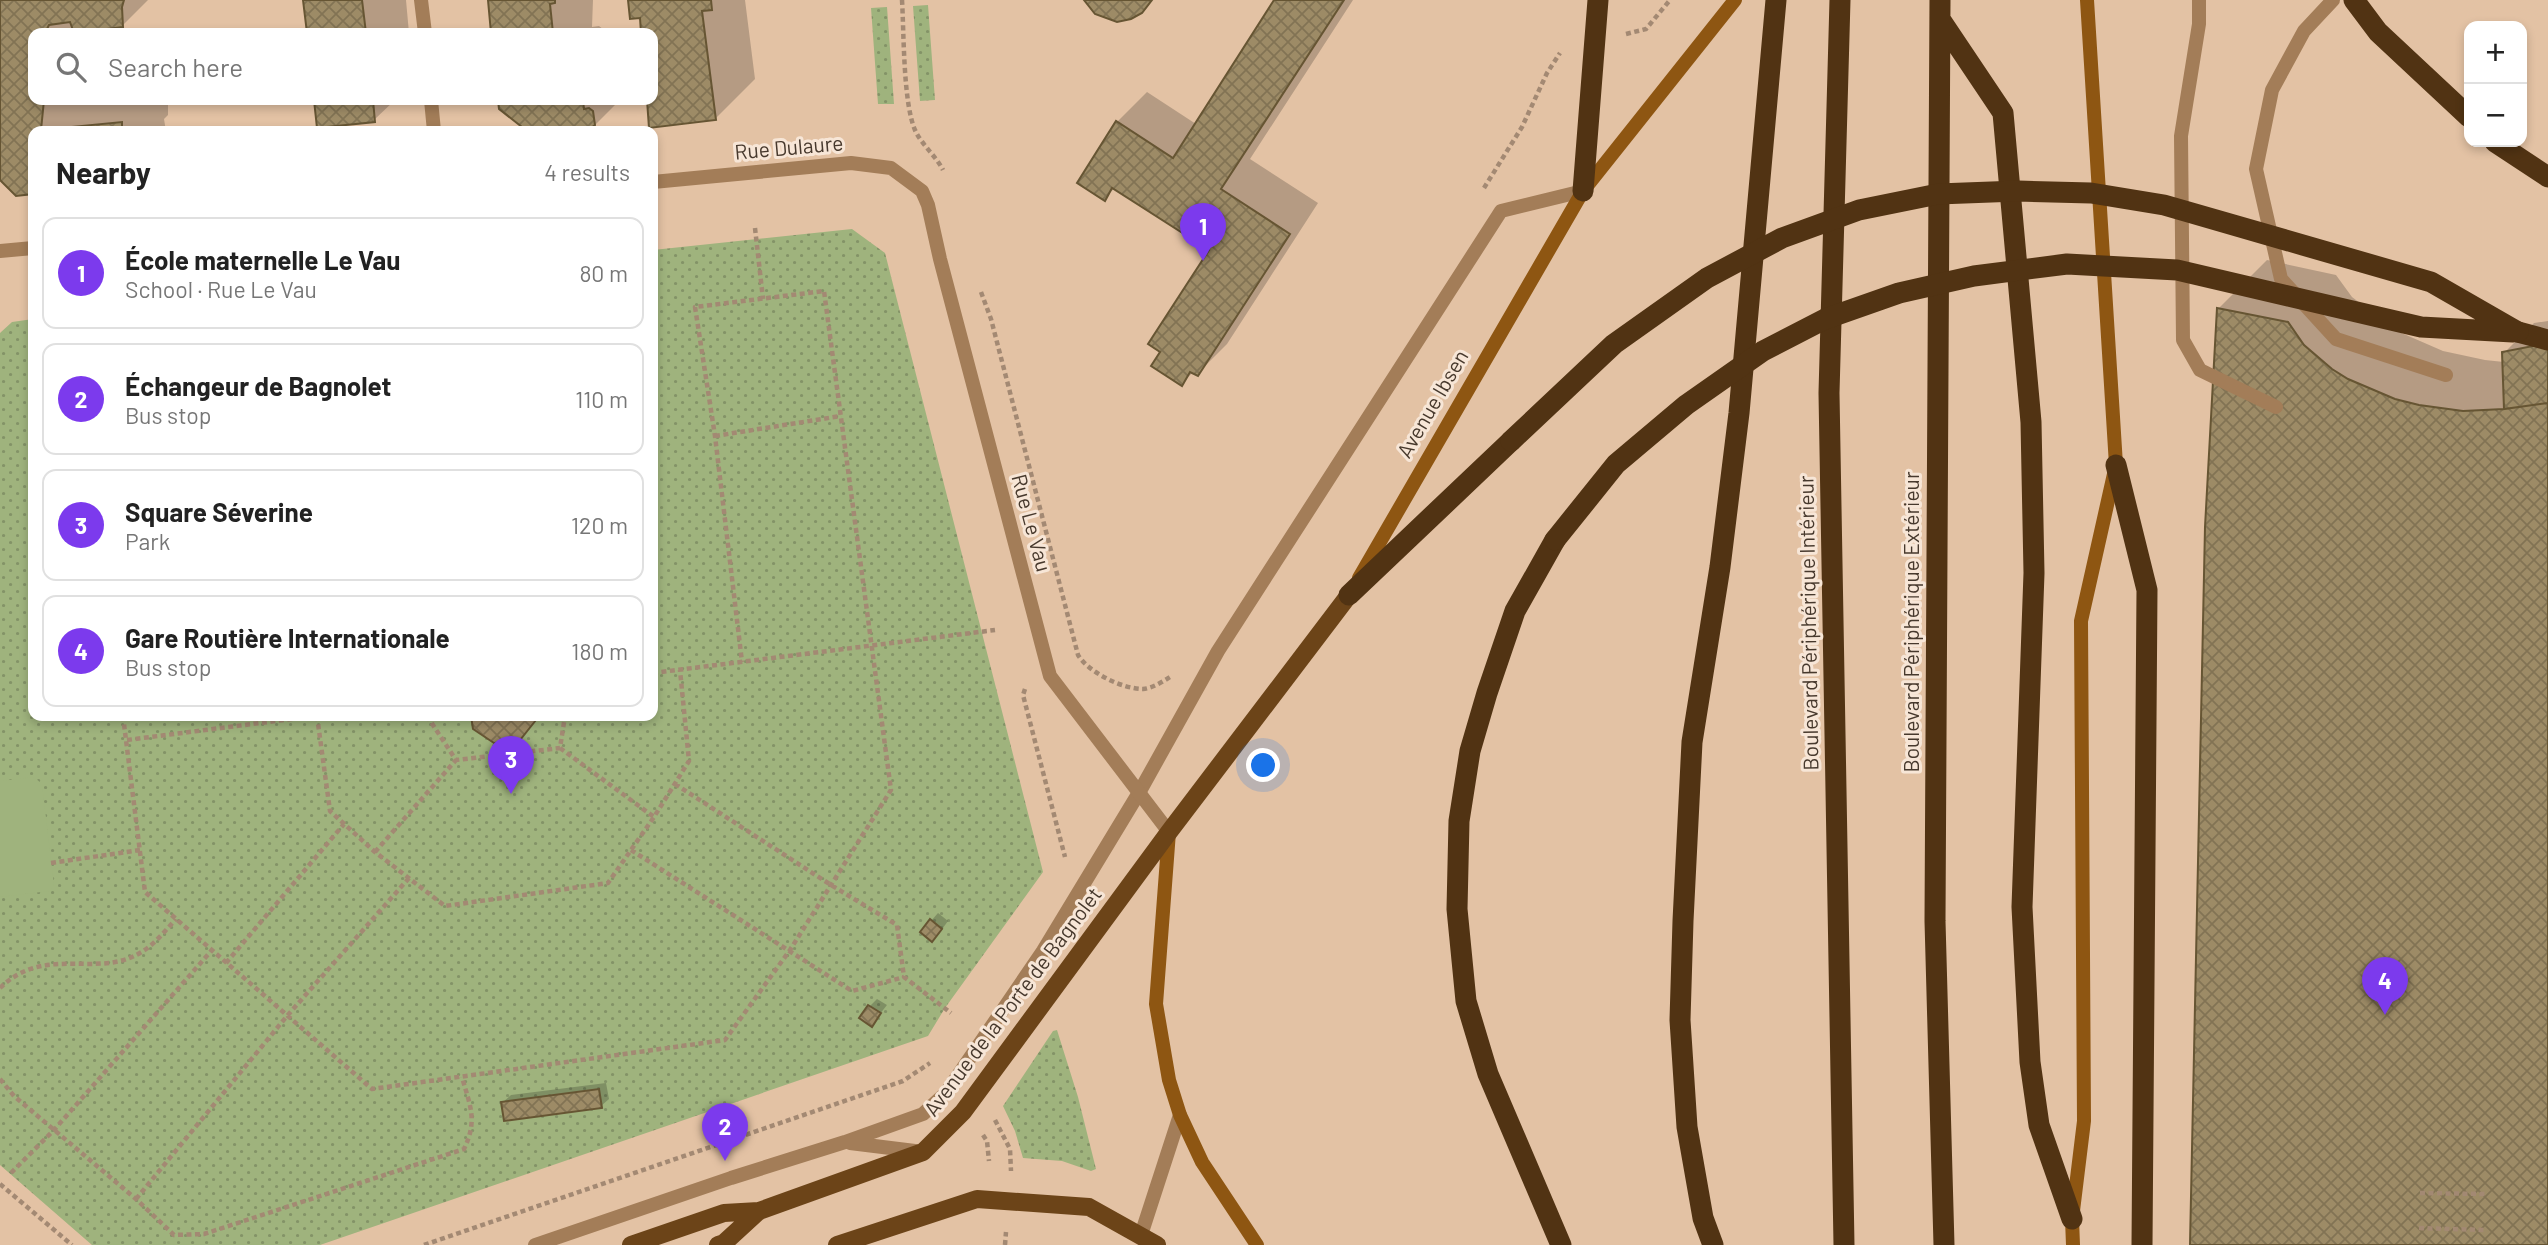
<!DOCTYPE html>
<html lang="en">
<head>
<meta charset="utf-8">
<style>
	:root { --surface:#fff; --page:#f6f6f6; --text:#222; --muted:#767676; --line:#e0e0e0; --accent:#7c3aed }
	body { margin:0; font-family:Barlow,sans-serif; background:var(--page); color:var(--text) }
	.controls { position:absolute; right:21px; top:21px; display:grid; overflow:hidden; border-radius:14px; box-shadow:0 4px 10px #0003 }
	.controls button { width:63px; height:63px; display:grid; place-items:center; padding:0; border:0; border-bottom:2px solid var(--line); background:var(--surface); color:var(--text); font:35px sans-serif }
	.you { position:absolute; left:1264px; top:766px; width:24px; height:24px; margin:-18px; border:5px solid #fff; border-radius:50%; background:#1a73e8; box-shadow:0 0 0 10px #1a73e833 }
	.badge { display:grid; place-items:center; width:46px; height:46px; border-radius:50%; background:var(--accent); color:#fff; font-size:23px; font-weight:700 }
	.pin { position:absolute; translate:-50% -58px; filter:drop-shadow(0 2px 4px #0008) }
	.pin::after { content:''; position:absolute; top:37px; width:24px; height:21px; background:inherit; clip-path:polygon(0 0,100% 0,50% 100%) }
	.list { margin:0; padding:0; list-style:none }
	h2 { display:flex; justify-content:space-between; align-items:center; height:91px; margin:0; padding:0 28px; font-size:30px }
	h2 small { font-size:23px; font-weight:400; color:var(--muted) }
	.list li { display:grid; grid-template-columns:46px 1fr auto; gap:21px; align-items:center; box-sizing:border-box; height:112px; margin:0 14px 14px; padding:0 14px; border:2px solid var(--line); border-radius:14px }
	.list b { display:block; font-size:26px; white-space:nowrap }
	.list p { margin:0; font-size:23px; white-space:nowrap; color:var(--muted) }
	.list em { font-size:23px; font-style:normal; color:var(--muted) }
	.icon { flex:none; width:38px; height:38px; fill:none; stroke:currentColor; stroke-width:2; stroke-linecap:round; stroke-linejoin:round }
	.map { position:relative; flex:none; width:2548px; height:1245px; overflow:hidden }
	.search { position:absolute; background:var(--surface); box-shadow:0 4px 10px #0003; left:28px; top:28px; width:630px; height:77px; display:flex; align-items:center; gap:18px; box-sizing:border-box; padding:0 24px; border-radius:14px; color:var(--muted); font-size:26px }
	.panel { position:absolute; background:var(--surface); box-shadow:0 4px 10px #0003; left:28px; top:126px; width:630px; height:595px; border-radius:14px }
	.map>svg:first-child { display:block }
	.grass { fill:url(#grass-dots) }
	.garden { fill:#9fb37d }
	.shadow { fill:#0003 }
	.building { fill:url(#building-cross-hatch); stroke:#653; stroke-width:2 }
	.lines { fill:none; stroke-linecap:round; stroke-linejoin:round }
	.path { stroke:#a38973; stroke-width:4.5; stroke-dasharray:5 3.5; stroke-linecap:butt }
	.lane { stroke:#a37d58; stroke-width:14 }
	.street { stroke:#a37d58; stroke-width:14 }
	.secondary { stroke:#8e5612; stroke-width:14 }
	.primary { stroke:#6c4418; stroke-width:18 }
	.highway { stroke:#513313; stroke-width:21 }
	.highway-bridge { stroke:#513313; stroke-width:21 }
	.labels { text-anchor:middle; stroke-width:6; stroke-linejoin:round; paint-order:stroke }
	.street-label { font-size:21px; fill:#47392d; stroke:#f7e6d7 }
</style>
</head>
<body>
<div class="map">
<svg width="2548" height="1245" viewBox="0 0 2548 1245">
	<defs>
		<pattern id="grass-dots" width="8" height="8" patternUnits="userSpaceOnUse" patternTransform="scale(1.75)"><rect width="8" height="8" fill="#9fb37d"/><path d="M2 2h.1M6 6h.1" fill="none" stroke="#839367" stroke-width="1.8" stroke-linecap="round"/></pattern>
		<pattern id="building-cross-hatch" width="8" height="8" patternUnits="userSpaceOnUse" patternTransform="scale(1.75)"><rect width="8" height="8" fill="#9d8b66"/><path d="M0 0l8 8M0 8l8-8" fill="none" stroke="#827354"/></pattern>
	</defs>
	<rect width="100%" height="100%" fill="#e3c2a4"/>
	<path class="grass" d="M928,5L935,100L920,101L913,6Z
		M887,7L894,104H878L871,8Z
		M852,229L885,253L1043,872L945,1008L928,1036L320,1245H92L0,1165V333L12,322L33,319V716H653V250Z
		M1057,1030L1078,1097L1096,1169L1091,1171L1062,1161L1023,1158L1015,1131L1003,1106L1053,1031Z"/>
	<path class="garden" d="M34,777L42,784L54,885L50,891L0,897V781Z"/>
	<path class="shadow" d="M0,0H148L123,25L82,31V33H33V100H163L168,104V115L164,119L166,131H33V192L17,194L0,178Z
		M305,0H406L409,33H309Z
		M489,0H593L592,27L599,26L608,33H493Z
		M630,0H745L755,79L715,119L651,126L648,100H653V33H643L641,16Z
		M1276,0H1353L1250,159L1318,203L1227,344L1197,374L1193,372L1182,384L1212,250L1115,188L1104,198L1117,122L1147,92L1196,124Z
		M316,100H395L374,120L319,126Z
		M500,100H620L589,131H530L501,108Z
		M2267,260L2336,275L2352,297L2397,331L2443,351L2485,360L2504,362V353L2534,323L2548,321V1245H2192L2207,527L2219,308Z
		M938,913L948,921L940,932L931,921Z
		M877,999L887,1005L872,1024L870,1006Z
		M606,1083L609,1099L601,1106L503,1102L511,1095Z"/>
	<path class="building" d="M0,0H124L122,7L123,27L74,33L70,22L49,25L45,33H33V100H44L41,130L122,122V131H33V194L16,196L0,180Z
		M303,0H362L366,33H307Z
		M488,0H555V3L550,4L553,33H491Z
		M628,0H711L712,10L702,11L716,120L649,128L647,100H653V33H641L640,18L630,19Z
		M1084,0H1152L1142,13L1131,19L1117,22L1095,14Z
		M1274,0H1344L1221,189L1290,234L1198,376L1190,372L1182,386L1151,366L1160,352L1148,344L1209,250L1112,188L1105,201L1077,183L1116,121L1173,158Z
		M314,100H373L375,122L317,128Z
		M498,100H583L584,109L589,108L593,111L595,125L587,131H527L499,109Z
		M2217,308L2288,322L2304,345L2332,369L2348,379L2395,399L2419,405L2463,411L2504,409L2548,403V1245H2190L2205,527Z
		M2548,343V403L2504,409L2502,352Z
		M471,716H536V720L520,740L494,743L473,729Z
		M930,919L942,929L932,942L920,932Z
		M868,1005L881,1013L872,1027L859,1018Z
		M599,1089L602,1108L504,1121L501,1102Z"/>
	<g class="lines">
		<path class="path" d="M902,0C904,33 903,102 915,130C921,144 936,156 943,170
			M1626,34L1646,29L1670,0
			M1484,188L1522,127L1547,73L1560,53
			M755,228L763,299
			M981,292L991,319L1078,655C1089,673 1123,689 1143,689C1153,688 1162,682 1170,677
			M715,436L841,416
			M653,673L995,630
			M1025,689L1023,695L1065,857
			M123,716L145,892L372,1089L725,1040L790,950L891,790L824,291L695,307L715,436L742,662
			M317,716L330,811L375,852L445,906L608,883L654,817L689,761L680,670
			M427,716L456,760L560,748L565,716
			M127,740L315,716
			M560,748L654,817
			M675,784L831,885L897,925L904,977L951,1013
			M631,850L852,991L904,977
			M375,852L456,760
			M51,863L140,850
			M226,963L344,824
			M0,988C45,944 96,979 140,953C154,945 165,931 176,919
			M0,1079L14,1096L136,1199L174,1235L204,1234L464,1149C478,1120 470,1106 462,1077
			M995,1120L1010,1149L1011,1171
			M983,1135L987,1141L989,1161
			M11,1173L54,1130L212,950
			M0,1184L72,1245
			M2420,1193L2485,1194
			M136,1199L287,1016L409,878
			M2419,1228L2485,1230
			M424,1245L903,1081L930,1063
			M1005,1245L1006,1232"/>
		<path class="lane" d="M2199,0V24L2181,136L2183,340L2200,370L2276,407
			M2333,0L2304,31L2272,90L2256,169L2281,279L2336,339L2446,375
			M850,1143L923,1152
			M1141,1235L1180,1115
			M535,1245L731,1178L845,1142L923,1114L946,1093L1043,951L1140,791L1218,651L1501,211L1583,191"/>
		<path class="street" d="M421,0L425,33
			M431,100L434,131
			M653,182L851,163L891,168L922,191L928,205L940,259L1050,676L1169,832
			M0,251L33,248"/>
		<path class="secondary" d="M1359,578L1583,191L1735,0
			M1169,832L1156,1004L1169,1080L1180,1115L1202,1162L1257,1245
			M2073,1245L2072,1219L2084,1121L2081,621L2116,465L2087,0"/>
		<path class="primary" d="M631,1245L724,1213L759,1211L923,1152L963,1112L1169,832L1349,595
			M718,1245L724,1243L759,1211
			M837,1245L977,1199L1089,1207L1157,1245"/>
		<path class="highway" d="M1840,0L1829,393L1844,1245
			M1940,0L1935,921L1944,1245
			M2354,0L2378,32L2469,117
			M1940,19L2003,113L2031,422L2034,573L2022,907L2030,1062L2039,1125L2072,1219
			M2495,142L2548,177
			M1583,191L1598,0
			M2518,332L2548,340
			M2116,465L2147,590L2142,1245
			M1555,540L1515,611L1487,693L1470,751L1459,821L1457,909L1466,1001L1488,1074L1561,1245
			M1349,595L1511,441
			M1713,1245L1703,1218L1687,1127L1680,1020L1683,921L1692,742L1720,567L1739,413L1776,0"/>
		<path class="highway-bridge" d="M1511,441L1614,344L1707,278L1782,238L1859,210L1938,194L2018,191L2091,193L2164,205L2431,282L2518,332
			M1555,540L1616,464L1686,405L1763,351L1825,319L1899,293L1974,276L2067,264L2177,270L2421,327L2513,332"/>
	</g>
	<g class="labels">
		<g class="street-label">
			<text transform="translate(789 148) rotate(-5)" y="7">Rue Dulaure</text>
			<text transform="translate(1433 404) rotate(-60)" y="7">Avenue Ibsen</text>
			<text transform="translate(1031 523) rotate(75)" y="7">Rue Le Vau</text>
			<text transform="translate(1912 622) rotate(-90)" y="7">Boulevard Périphérique Extérieur</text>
			<text transform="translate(1809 623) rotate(-91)" y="7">Boulevard Périphérique Intérieur</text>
			<text transform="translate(1013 1002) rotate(-53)" y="7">Avenue de la Porte de Bagnolet</text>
		</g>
	</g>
</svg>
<div class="controls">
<button>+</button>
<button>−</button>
</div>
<div class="you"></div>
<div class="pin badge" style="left:1203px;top:261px">1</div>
<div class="pin badge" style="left:725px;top:1161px">2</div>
<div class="pin badge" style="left:511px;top:794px">3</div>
<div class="pin badge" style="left:2385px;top:1015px">4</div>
<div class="search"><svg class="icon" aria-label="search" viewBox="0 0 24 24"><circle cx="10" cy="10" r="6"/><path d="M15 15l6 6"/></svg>Search here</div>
<section class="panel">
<h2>Nearby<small>4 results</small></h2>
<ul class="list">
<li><span class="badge">1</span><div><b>École maternelle Le Vau</b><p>School · Rue Le Vau</p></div><em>80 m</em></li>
<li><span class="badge">2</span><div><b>Échangeur de Bagnolet</b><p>Bus stop</p></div><em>110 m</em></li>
<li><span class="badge">3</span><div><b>Square Séverine</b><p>Park</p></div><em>120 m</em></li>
<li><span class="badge">4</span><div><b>Gare Routière Internationale</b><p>Bus stop</p></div><em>180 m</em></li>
</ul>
</section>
</div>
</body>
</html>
